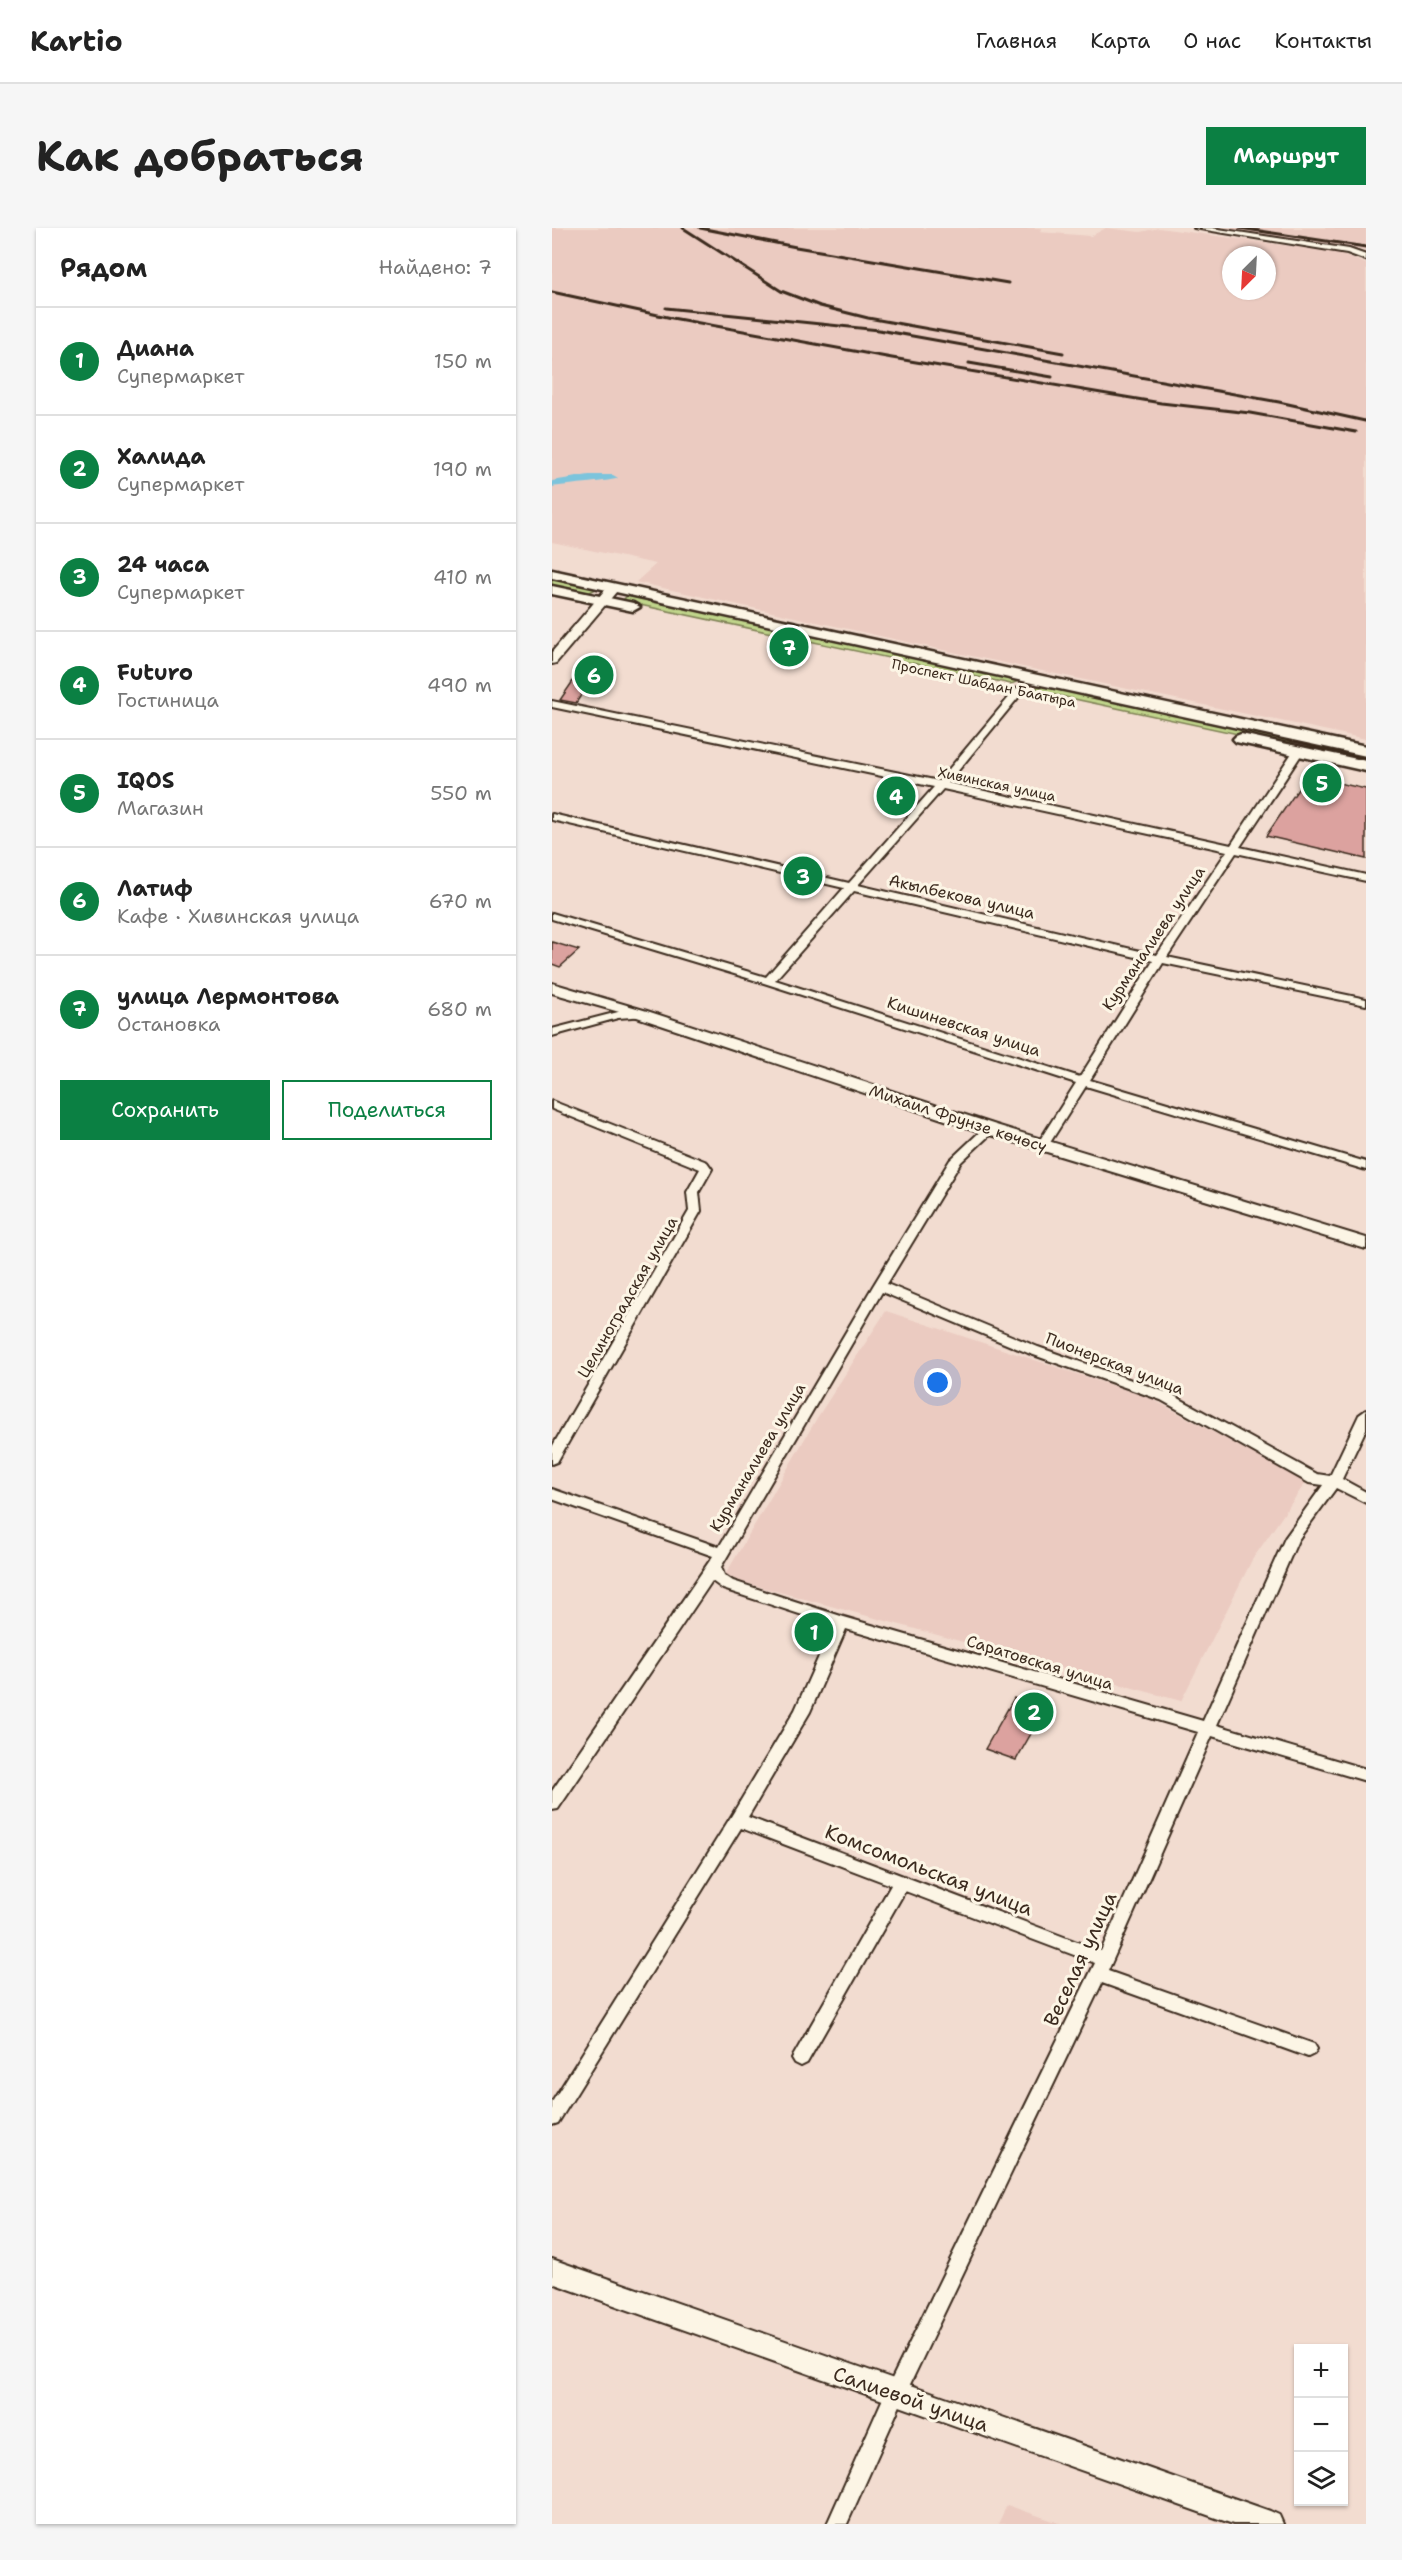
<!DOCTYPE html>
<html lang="ru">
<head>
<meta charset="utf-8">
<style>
	:root { --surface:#fff; --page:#f6f6f6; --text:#222; --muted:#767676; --line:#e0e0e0; --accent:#0b8043 }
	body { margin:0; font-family:"Shantell Sans",sans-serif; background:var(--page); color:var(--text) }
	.controls { position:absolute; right:18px; bottom:18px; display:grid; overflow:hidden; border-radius:0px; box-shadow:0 2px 4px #0004 }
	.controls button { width:54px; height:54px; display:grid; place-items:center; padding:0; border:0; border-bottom:2px solid var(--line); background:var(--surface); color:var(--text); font:30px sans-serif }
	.compass { position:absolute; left:670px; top:18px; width:54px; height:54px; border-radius:50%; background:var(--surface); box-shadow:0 2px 4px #0004; rotate:204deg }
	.you { position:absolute; left:386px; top:1155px; width:21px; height:21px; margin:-15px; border:4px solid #fff; border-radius:50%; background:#1a73e8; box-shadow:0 0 0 9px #1a73e833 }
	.badge { display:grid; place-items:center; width:39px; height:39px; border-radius:50%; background:var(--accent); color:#fff; font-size:20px; font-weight:700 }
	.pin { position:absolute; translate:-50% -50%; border:3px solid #fff; box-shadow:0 2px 6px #0006 }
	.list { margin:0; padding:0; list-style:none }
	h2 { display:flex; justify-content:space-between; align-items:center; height:78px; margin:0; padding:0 24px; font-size:26px }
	h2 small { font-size:20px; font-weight:400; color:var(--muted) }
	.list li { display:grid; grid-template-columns:39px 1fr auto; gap:18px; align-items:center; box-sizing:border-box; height:108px; padding:0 24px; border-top:2px solid var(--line) }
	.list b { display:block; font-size:22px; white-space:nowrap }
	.list p { margin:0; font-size:20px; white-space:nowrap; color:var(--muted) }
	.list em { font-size:20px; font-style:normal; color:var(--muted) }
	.actions { display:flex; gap:12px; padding:18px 24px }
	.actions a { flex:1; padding:14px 0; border:2px solid var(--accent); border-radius:0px; text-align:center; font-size:21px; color:var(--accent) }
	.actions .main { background:var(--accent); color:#fff }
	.icon { flex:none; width:33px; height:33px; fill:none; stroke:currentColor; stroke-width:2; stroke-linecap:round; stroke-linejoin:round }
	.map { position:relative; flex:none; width:814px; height:2296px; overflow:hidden; border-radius:0px }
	header { display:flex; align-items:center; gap:36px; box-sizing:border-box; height:84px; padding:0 30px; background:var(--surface); border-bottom:2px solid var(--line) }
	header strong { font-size:28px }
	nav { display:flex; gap:33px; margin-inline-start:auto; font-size:21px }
	.intro { display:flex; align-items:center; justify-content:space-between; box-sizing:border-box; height:144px; padding:0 36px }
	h1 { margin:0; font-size:42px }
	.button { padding:15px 27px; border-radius:0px; background:var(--accent); color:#fff; font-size:21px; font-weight:700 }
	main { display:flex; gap:36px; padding:0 36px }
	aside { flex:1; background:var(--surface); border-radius:0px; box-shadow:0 2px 4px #0004 }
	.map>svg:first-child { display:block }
	.built { fill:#ebcbc1; fill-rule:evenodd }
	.green { fill:#c0d58b; stroke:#7e8054; stroke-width:1.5 }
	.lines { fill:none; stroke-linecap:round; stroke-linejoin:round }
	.canal { fill:#7cc4dc; fill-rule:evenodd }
	.building { fill:#dca29f; stroke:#3b2a1e; stroke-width:1.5 }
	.minor-casing { stroke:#3b2a1e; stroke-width:4 }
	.secondary-casing { stroke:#3b2a1e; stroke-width:4 }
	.primary-casing { stroke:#3b2a1e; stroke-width:5 }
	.minor { fill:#fcf5e5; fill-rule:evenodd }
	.secondary { fill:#fcf5e5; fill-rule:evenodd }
	.primary { fill:#fcf5e5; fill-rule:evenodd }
	.rail { stroke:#3b2a1e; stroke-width:3 }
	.labels { text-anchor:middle; stroke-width:6; stroke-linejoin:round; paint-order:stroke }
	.far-street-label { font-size:14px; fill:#3b2a1e; stroke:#fcf5e5 }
	.street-label { font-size:16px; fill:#3b2a1e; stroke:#fcf5e5 }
	.near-street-label { font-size:20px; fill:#3b2a1e; stroke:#fcf5e5 }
</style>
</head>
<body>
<header>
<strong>Kartio</strong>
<nav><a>Главная</a><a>Карта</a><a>О нас</a><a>Контакты</a></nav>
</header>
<div class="intro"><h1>Как добраться</h1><a class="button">Маршрут</a></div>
<main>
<aside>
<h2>Рядом<small>Найдено: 7</small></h2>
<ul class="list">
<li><span class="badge">1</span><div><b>Диана</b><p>Супермаркет</p></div><em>150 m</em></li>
<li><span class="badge">2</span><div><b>Халида</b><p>Супермаркет</p></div><em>190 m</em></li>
<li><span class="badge">3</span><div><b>24 часа</b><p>Супермаркет</p></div><em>410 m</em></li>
<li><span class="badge">4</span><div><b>Futuro</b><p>Гостиница</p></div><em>490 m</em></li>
<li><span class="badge">5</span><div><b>IQOS</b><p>Магазин</p></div><em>550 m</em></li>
<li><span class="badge">6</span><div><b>Латиф</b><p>Кафе · Хивинская улица</p></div><em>670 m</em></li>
<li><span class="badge">7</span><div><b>улица Лермонтова</b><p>Остановка</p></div><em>680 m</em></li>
</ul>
<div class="actions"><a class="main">Сохранить</a><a>Поделиться</a></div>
</aside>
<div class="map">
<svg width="814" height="2296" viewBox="0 0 814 2296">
	<rect width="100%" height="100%" fill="#f2dcd0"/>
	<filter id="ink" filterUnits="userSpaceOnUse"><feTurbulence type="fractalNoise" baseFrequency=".0167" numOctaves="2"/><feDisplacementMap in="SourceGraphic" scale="12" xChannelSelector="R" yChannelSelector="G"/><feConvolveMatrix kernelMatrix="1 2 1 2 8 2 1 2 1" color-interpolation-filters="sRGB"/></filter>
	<g filter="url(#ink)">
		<path class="built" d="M0,0H490L487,4L539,8L554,0L588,4L607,0L788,25L814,36V511L391,422L84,354L104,336L0,314ZM679,27H715V63H679Z
			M663,0H814V22Z
			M334,1083L598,1170L754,1254L700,1332L629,1473L172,1349L265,1190Z
			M455,2277L510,2296H446Z"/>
		<path class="green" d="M0,350L44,361L36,365L0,359Z
			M75,368L162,385L467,453L459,456L74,374L71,372Z
			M487,456L743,511V514L733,516L499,466L484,461Z"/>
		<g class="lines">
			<path class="canal" d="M37,247H61L66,250C63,253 10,257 0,259V253Z"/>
		</g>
		<path class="building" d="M21,453L37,455L24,475L8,472Z
			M755,548L814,561V631L714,608Z
			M0,714L27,722L8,739L0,736Z
			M462,1470L493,1481L464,1532L433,1521Z"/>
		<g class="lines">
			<defs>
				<path id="minor" d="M642,0H660L797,21L814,27V32L795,25Z
					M467,460L470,461V465L396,555L679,617L742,522H750L751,524L688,619L814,647V653L684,625L615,729L814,771V777L611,735L538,852L814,934V942L534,858L494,921H486L484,918L524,855L212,755L0,691V685L214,749L292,660L0,592V586L297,655L382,559L0,479V473L387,553L464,461ZM391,561L675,623L605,727L306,657ZM302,663L601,733L528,849L223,752Z
					M90,783L94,784V788L66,790L0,808V801L66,784Z
					M0,873L155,934L160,941L147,964L149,983L5,1234L0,1236V1219L137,983L135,964L148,941L0,881Z
					M438,897L444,901L409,934L335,1056L486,1119L619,1166L765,1246L778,1248L807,1187L814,1182V1201L790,1251L814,1264V1275L784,1260L746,1312L665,1497L814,1541V1553L660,1508L556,1743L762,1816L765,1821L762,1826L756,1829L550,1755L350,2173L295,2296H275L336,2159L543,1735L353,1663L255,1835L249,1838L243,1835L240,1830L243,1825L339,1657L189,1600L6,1895L0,1897V1874L180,1587L243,1482L281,1397L171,1361L160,1353L6,1581L0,1582V1563L161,1328L0,1271V1261L167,1319L321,1058L398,932L434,898ZM330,1064L476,1125L609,1172L757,1255L771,1257L733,1310L651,1493L292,1389L181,1353L172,1347L169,1339ZM294,1401L646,1504L549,1723L196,1589L258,1484Z"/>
				<path id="secondary" d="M61,356L65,357V363L4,435L0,436V424L57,357Z
					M0,755L95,783L444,897L814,1010V1021L432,905L85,789L0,765Z
					M0,2031L718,2283L727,2287L731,2296H681L0,2055Z"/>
				<path id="primary" d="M0,342L814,518V528L0,350Z
					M0,358L81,375L88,379L81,383L0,366Z
					M689,506L814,533V543L684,514L681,511L684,508Z"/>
			</defs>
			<use href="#minor" class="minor-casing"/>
			<use href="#secondary" class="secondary-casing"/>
			<use href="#primary" class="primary-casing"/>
			<use href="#minor" class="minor"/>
			<use href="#secondary" class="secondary"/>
			<use href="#primary" class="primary"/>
			<path class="rail" d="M131,0L229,63L268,78L316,90L511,125
				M148,0L244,19L456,55
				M688,0L814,19
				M0,64L120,90L340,130L609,175L698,185L804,204
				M114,80L327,102L727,174L813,193
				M417,135L500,149"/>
		</g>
	</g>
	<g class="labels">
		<g class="far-street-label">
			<text transform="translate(432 455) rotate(12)" y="5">Проспект Шабдан Баатыра</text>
			<text transform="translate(445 556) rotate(12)" y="5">Хивинская улица</text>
		</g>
		<g class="street-label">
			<text transform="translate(410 668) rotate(13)" y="6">Акылбекова улица</text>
			<text transform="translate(601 710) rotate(-56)" y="6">Курманалиева улица</text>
			<text transform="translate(412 798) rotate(18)" y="6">Кишиневская улица</text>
			<text transform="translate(406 890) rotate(18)" y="6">Михаил Фрунзе көчөсү</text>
			<text transform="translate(75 1069) rotate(-60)" y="6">Целиноградская улица</text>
			<text transform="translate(563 1135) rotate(21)" y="6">Пионерская улица</text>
			<text transform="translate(205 1229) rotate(-59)" y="6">Курманалиева улица</text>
			<text transform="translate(488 1434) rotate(17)" y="6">Саратовская улица</text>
		</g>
		<g class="near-street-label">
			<text transform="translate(377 1642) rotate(21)" y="7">Комсомольская улица</text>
			<text transform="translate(528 1731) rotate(-65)" y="7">Веселая улица</text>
			<text transform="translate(359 2171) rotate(19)" y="7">Салиевой улица</text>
		</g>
	</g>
</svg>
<div class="controls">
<button>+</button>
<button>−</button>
<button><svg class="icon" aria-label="layers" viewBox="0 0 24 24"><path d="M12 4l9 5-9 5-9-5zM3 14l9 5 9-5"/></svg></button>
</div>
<svg class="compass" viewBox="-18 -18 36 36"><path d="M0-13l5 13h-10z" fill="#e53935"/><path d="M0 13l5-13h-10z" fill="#767676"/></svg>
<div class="you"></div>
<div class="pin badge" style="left:262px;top:1404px">1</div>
<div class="pin badge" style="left:482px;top:1484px">2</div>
<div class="pin badge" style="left:251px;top:648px">3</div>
<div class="pin badge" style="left:344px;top:568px">4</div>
<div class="pin badge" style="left:770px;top:555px">5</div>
<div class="pin badge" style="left:42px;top:447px">6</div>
<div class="pin badge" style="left:237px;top:419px">7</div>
</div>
</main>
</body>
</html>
